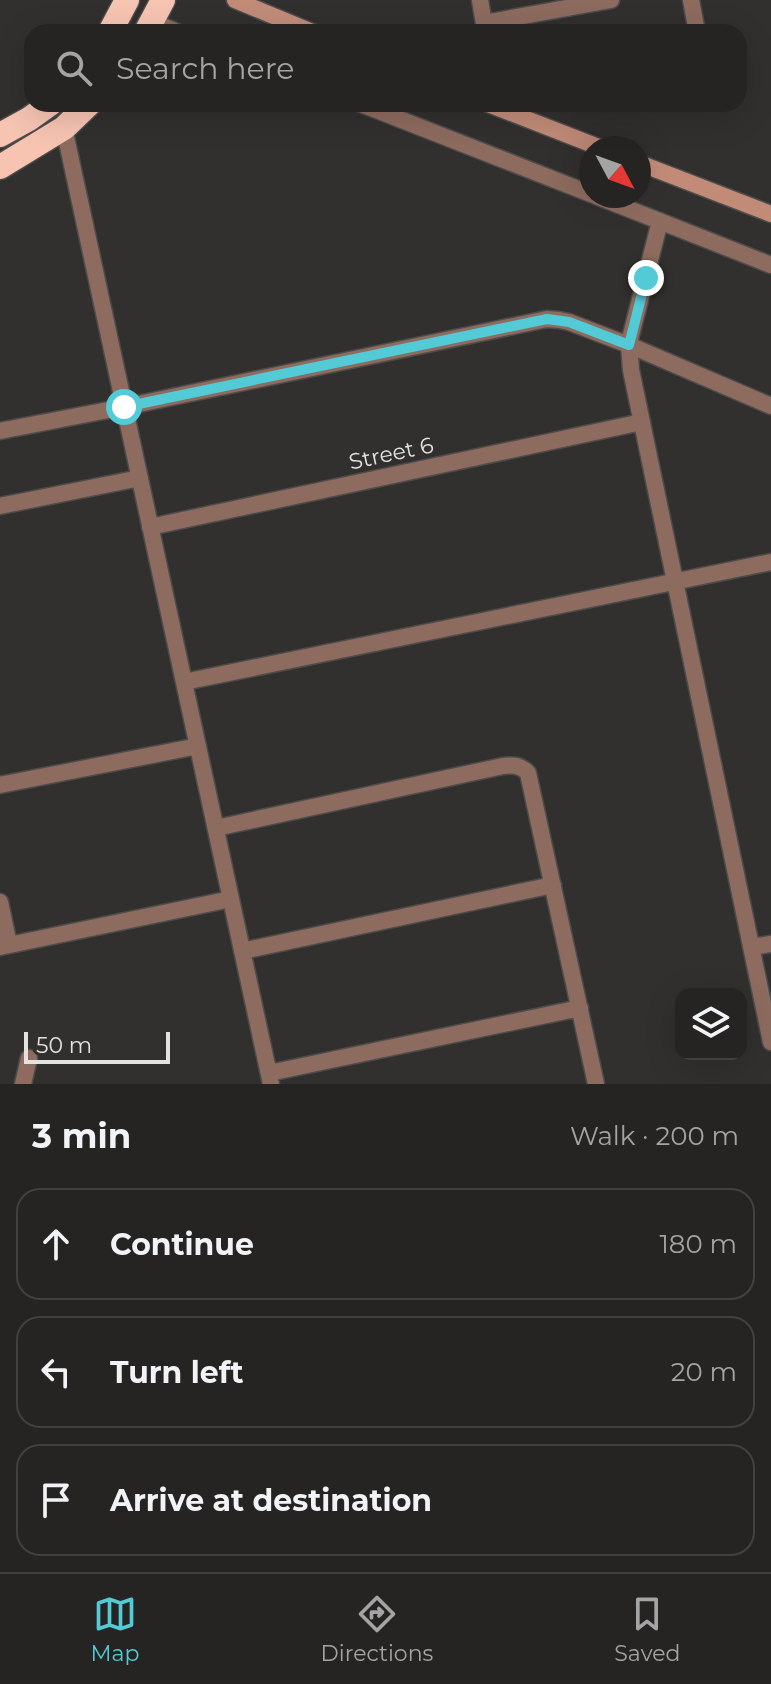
<!DOCTYPE html>
<html lang="en">
<head>
<meta charset="utf-8">
<style>
	:root { --surface:#262422; --page:#2e2c2a; --text:#f1f3f6; --muted:#a4a4a5; --line:#424140; --accent:#52cbd7 }
	body { margin:0; font-family:Montserrat,sans-serif; background:var(--page); color:var(--text) }
	.controls { position:absolute; right:24px; bottom:24px; display:grid; overflow:hidden; border-radius:16px; box-shadow:0 8px 32px #0002 }
	.controls button { width:72px; height:72px; display:grid; place-items:center; padding:0; border:0; border-bottom:2px solid var(--line); background:var(--surface); color:var(--text); font:40px sans-serif }
	.compass { position:absolute; left:579px; top:136px; width:72px; height:72px; border-radius:50%; background:var(--surface); box-shadow:0 8px 32px #0002; rotate:131deg }
	.scale { position:absolute; left:24px; bottom:20px; width:146px; box-sizing:border-box; padding-left:8px; border:4px solid #e4e2e1; border-top:0; font-size:22px; line-height:28px; white-space:nowrap; color:#e4e2e1; -webkit-text-stroke:6px #32302e; paint-order:stroke }
	.stop { position:absolute; width:24px; height:24px; margin:-18px; border:6px solid #52cbd7; border-radius:50%; background:#fff }
	.stop.end { background:#52cbd7; border-color:#fff; box-shadow:0 2px 8px #0008 }
	.list { margin:0; padding:0; list-style:none }
	h2 { display:flex; justify-content:space-between; align-items:center; height:104px; margin:0; padding:0 32px; font-size:34px }
	h2 small { font-size:26px; font-weight:400; color:var(--muted) }
	.list li { display:grid; grid-template-columns:52px 1fr auto; gap:24px; align-items:center; box-sizing:border-box; height:112px; margin:0 16px 16px; padding:0 16px; border:2px solid var(--line); border-radius:24px }
	.list b { display:block; font-size:30px; white-space:nowrap }
	.list em { font-size:26px; font-style:normal; color:var(--muted) }
	.icon { flex:none; width:44px; height:44px; fill:none; stroke:currentColor; stroke-width:2; stroke-linecap:round; stroke-linejoin:round }
	.map { position:relative; flex:none; width:771px; height:1084px; overflow:hidden }
	.search { position:absolute; background:var(--surface); box-shadow:0 8px 32px #0002; left:24px; right:24px; top:24px; height:88px; display:flex; align-items:center; gap:20px; box-sizing:border-box; padding:0 28px; border-radius:24px; color:var(--muted); font-size:30px }
	.sheet { height:488px; background:var(--surface) }
	nav { display:flex; justify-content:space-around; align-items:center; box-sizing:border-box; height:112px; border-top:2px solid var(--line); background:var(--surface); font-size:22px; color:var(--muted) }
	nav a { display:grid; justify-items:center; gap:4px }
	nav .on { color:var(--accent) }
	.map>svg:first-child { display:block }
	.lines { fill:none; stroke-linecap:round; stroke-linejoin:round }
	.street-casing { stroke:#4e4c4b; stroke-width:19 }
	.secondary-casing { stroke:#4e4c4b; stroke-width:19 }
	.highway-casing { stroke:#4e4c4b; stroke-width:27 }
	.street { stroke:#8d6b5f; stroke-width:16 }
	.secondary { stroke:#c18b78; stroke-width:16 }
	.highway { stroke:#f7c4b2; stroke-width:24 }
	.route { stroke:#52cbd7; stroke-width:10 }
	.labels { text-anchor:middle; stroke-width:6; stroke-linejoin:round; paint-order:stroke }
	.street-label { font-size:22px; fill:#e4e2e1; stroke:#32302e }
</style>
</head>
<body>
<div class="map">
<svg width="771" height="1084" viewBox="0 0 771 1084">
	<rect width="100%" height="100%" fill="#32302e"/>
	<g class="lines">
		<defs>
			<path id="street" d="M480,0L485,30
				M691,0L697,32
				M153,22L177,32
				M484,23L611,0
				M361,104L591,194
				M64,128L271,1084
				M596,196L771,265
				M660,221L631,335L629,345L631,370L771,1042
				M0,431L124,407L547,319L559,320L569,322L629,345L771,406
				M0,506L140,478
				M150,527L642,422
				M184,682L771,562
				M0,785L198,746
				M216,828L503,766C513,765 521,765 528,773L596,1084
				M0,902L9,945
				M0,947L231,899
				M751,947L771,944
				M242,951L553,885
				M269,1073L580,1008
				M23,1084L29,1058"/>
			<path id="secondary" d="M235,0L312,32
				M488,104L601,148
				M639,163L771,214"/>
			<path id="highway" d="M110,32L127,0
				M146,32L163,0
				M0,135L29,119L50,104
				M0,167L64,128L89,104"/>
		</defs>
		<use href="#street" class="street-casing"/>
		<use href="#secondary" class="secondary-casing"/>
		<use href="#highway" class="highway-casing"/>
		<use href="#street" class="street"/>
		<use href="#secondary" class="secondary"/>
		<use href="#highway" class="highway"/>
	</g>
	<g class="lines">
		<path class="route" d="M124,407L547,319L569,322L629,345L646,278"/>
	</g>
	<g class="labels">
		<g class="street-label">
			<text transform="translate(391 453) rotate(-12)" y="8">Street 6</text>
		</g>
	</g>
</svg>
<div class="controls">
<button><svg class="icon" aria-label="layers" viewBox="0 0 24 24"><path d="M12 4l9 5-9 5-9-5zM3 14l9 5 9-5"/></svg></button>
</div>
<svg class="compass" viewBox="-18 -18 36 36"><path d="M0-13l5 13h-10z" fill="#e53935"/><path d="M0 13l5-13h-10z" fill="#a4a4a5"/></svg>
<div class="scale">50 m</div>
<div class="stop" style="left:124px;top:407px"></div>
<div class="stop end" style="left:646px;top:278px"></div>
<div class="search"><svg class="icon" aria-label="search" viewBox="0 0 24 24"><circle cx="10" cy="10" r="6"/><path d="M15 15l6 6"/></svg>Search here</div>
</div>
<section class="sheet">
<h2>3 min<small>Walk · 200 m</small></h2>
<ul class="list">
<li><svg class="icon" aria-label="ahead" viewBox="0 0 24 24"><path d="M12 20V5M6 11l6-6 6 6"/></svg><div><b>Continue</b></div><em>180 m</em></li>
<li><svg class="icon" aria-label="left" viewBox="0 0 24 24"><path d="M17 20v-9H6M10 6l-5 5 5 5"/></svg><div><b>Turn left</b></div><em>20 m</em></li>
<li><svg class="icon" aria-label="arrive" viewBox="0 0 24 24"><path d="M6 21V4h12l-3 4 3 4H6"/></svg><div><b>Arrive at destination</b></div></li>
</ul>
</section>
<nav>
<a class="on"><svg class="icon" aria-label="map" viewBox="0 0 24 24"><path d="M3 6l6-2 6 2 6-2v14l-6 2-6-2-6 2zM9 4v14M15 6v14"/></svg>Map</a>
<a><svg class="icon" aria-label="directions" viewBox="0 0 24 24"><path d="M12 3l9 9-9 9-9-9zM9 14v-3h6M13 9l2 2-2 2"/></svg>Directions</a>
<a><svg class="icon" aria-label="saved" viewBox="0 0 24 24"><path d="M7 4h10v16l-5-4-5 4z"/></svg>Saved</a>
</nav>
</body>
</html>
